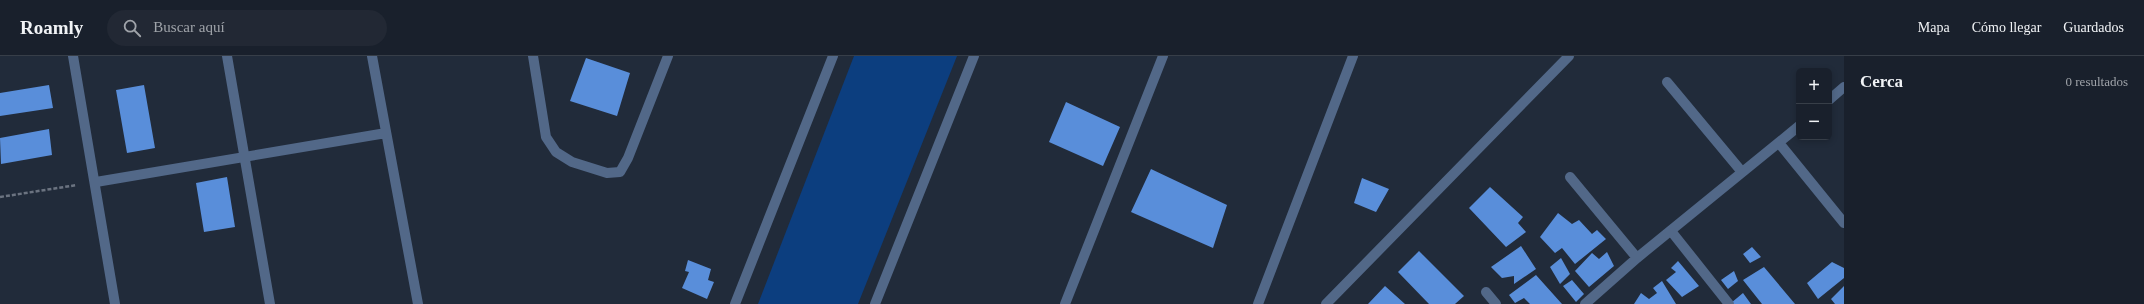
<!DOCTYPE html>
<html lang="es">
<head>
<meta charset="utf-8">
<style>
	:root { --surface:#19202c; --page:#222834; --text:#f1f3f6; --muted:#9fa3a9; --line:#373e48 }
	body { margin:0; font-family:"Times New Roman",serif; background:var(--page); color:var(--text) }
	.controls { position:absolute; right:12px; top:12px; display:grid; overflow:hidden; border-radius:6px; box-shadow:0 2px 6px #0003 }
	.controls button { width:36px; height:36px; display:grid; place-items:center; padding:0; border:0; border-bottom:1px solid var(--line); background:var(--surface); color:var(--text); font:20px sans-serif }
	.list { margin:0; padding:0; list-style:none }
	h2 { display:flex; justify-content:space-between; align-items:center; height:52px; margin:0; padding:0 16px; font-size:17px }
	h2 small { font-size:13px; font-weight:400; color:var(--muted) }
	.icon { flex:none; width:22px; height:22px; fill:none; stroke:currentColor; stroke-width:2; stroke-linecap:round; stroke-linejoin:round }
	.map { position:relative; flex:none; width:1844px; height:248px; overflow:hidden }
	header { display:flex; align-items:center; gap:24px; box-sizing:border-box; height:56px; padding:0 20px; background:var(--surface); border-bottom:1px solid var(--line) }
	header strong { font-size:19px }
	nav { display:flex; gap:22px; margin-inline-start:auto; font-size:14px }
	.search { width:280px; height:36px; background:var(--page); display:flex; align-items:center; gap:10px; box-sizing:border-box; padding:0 14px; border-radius:22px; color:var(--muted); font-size:15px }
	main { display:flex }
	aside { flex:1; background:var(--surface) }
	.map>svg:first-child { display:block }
	.green { fill:#0c3e7f }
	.building { fill:#598eda }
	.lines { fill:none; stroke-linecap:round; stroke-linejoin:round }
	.path { stroke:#6b7380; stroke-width:2.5; stroke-dasharray:4 2; stroke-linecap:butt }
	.minor { stroke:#526888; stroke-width:10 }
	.tertiary { stroke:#526888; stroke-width:10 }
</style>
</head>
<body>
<header>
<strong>Roamly</strong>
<div class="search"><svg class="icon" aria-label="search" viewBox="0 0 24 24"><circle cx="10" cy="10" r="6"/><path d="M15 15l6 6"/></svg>Buscar aquí</div>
<nav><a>Mapa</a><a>Cómo llegar</a><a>Guardados</a></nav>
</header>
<main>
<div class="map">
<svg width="1844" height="248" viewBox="0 0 1844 248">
	<rect width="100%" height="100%" fill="#212b3a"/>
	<path class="green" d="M854,0H957L858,248H758Z"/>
	<path class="building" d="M586,2L630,17L617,60L570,45Z
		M49,29L53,52L0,60V37Z
		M144,29L155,92L127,97L116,34Z
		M1066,46L1120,71L1103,110L1049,86Z
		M49,73L52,99L1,108L0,82Z
		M1151,113L1227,149L1213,192L1131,156Z
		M227,121L235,171L204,176L196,127Z
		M1362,122L1389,133L1376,156L1354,147Z
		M1490,131L1523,161L1518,167L1526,176L1506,191L1469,152Z
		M1558,157L1572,168L1579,164L1592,178L1597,174L1606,183L1575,208L1562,192L1555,197L1540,181Z
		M1521,190L1536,213L1514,228V220L1502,222L1491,211Z
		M1752,191L1761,201L1750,207L1743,198Z
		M1419,195L1464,240L1455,248H1429L1398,216Z
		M1607,196L1614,210L1589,231L1575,215L1592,197L1599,203Z
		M1561,202L1570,218L1560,228L1550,211Z
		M688,204L711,213L708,224L714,226L707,243L682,232L689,216L685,215Z
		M1678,205L1699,230L1682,241L1666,224L1676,216L1671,212Z
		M1832,206L1844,212V222L1818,243L1807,227Z
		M1764,211L1795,248H1762L1743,224Z
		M1734,215L1738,225L1728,233L1721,224Z
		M1536,219L1562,248H1530L1524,242L1515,247L1509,239Z
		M1572,224L1584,238L1576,246L1563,230Z
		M1662,225L1676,248H1634L1641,237L1649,243L1657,237L1653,232Z
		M1385,230L1405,248H1368Z
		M1844,230V248H1835L1831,243Z
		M1743,237L1751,248H1732L1731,247Z"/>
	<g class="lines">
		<path class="path" d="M0,141L77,129"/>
		<path class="minor" d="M73,0L115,248
			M227,0L270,248
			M372,0L418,248
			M533,0L546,81L556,96L572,106L607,117L620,116L628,102L668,0
			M1667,26L1742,116
			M1829,44L1844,31
			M1779,87L1844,167
			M1570,121L1637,202
			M96,126L386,77
			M1671,175L1729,248
			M1486,236L1496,248
			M1065,248L1163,0
			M1258,248L1353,0
			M1326,248L1569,0
			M1585,248L1637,202L1799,70"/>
		<path class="tertiary" d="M735,248L833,0
			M875,248L974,0"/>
	</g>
</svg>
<div class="controls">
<button>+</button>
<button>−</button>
</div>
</div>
<aside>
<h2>Cerca<small>0 resultados</small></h2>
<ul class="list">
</ul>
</aside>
</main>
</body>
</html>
